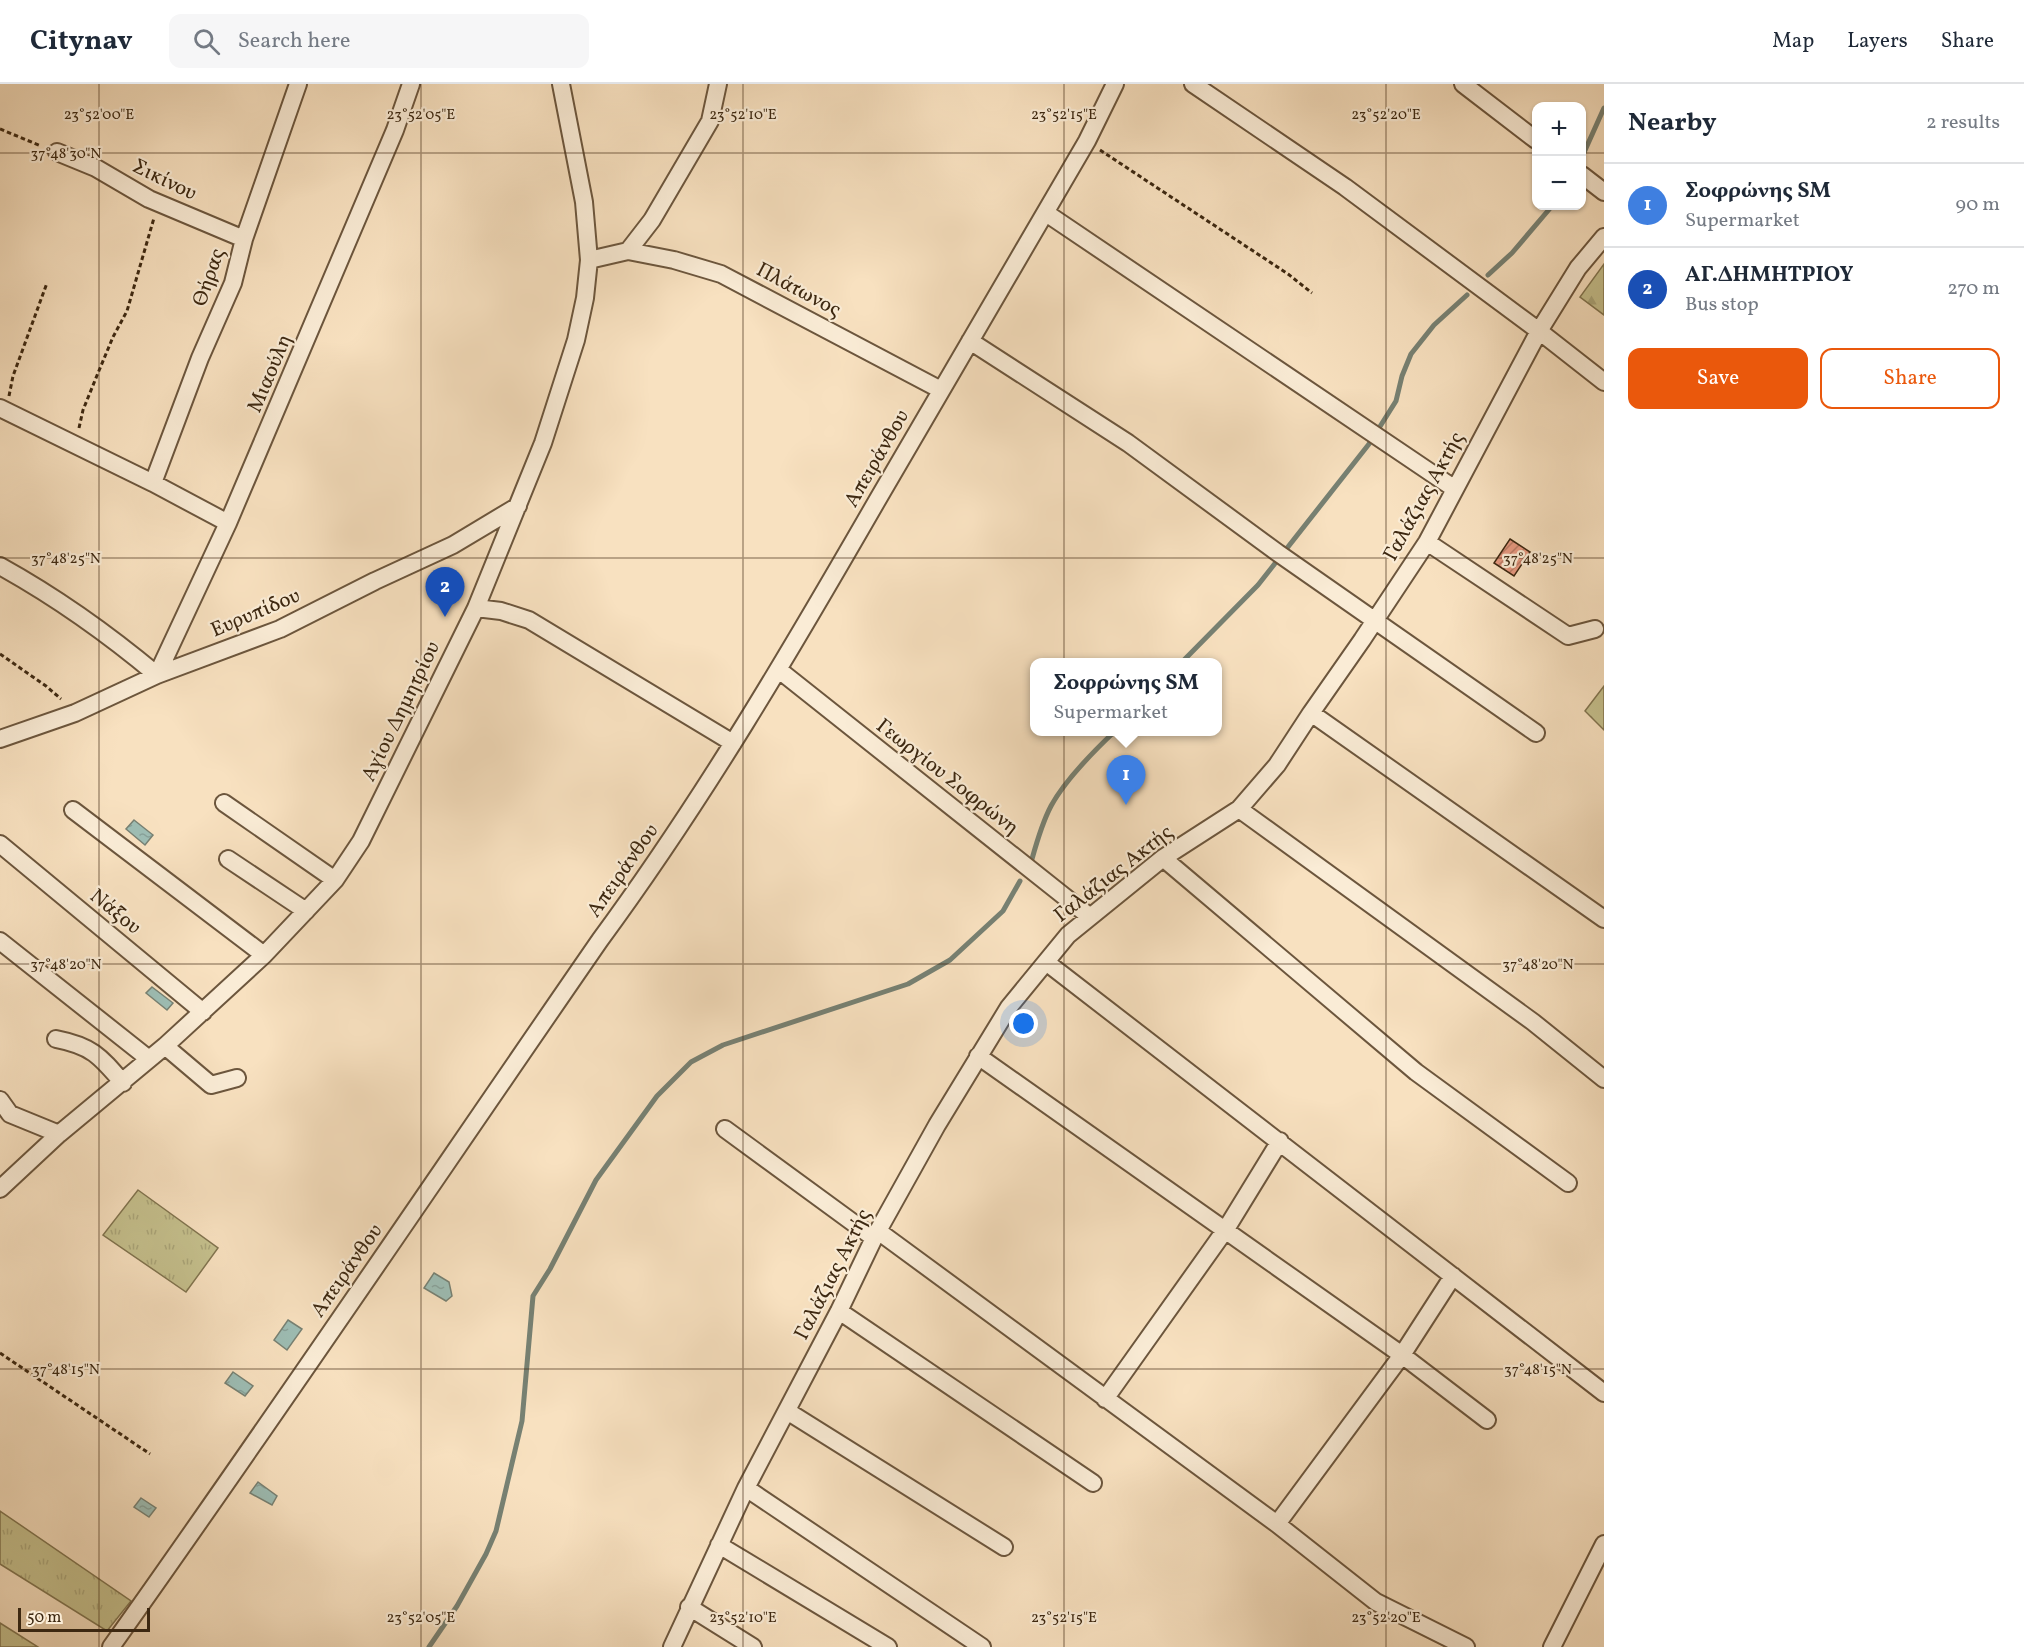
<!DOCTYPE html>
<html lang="en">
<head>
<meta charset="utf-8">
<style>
	:root { --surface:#fff; --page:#f6f6f7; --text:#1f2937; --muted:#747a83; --line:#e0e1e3; --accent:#ea580c }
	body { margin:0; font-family:Vollkorn,serif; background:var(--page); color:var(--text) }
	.controls { position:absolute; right:18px; top:18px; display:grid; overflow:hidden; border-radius:12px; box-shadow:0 2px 4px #0004 }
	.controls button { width:54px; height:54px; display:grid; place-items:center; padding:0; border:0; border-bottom:2px solid var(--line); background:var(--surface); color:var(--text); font:30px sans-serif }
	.scale { position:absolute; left:18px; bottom:15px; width:132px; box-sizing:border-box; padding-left:6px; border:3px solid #3d2811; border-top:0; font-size:16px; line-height:21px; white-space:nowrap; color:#3d2811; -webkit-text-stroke:4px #faecd6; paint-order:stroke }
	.you { position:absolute; left:1024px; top:940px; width:21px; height:21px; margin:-15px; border:4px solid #fff; border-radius:50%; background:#1a73e8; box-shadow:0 0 0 9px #1a73e833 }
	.badge { display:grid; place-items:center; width:39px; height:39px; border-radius:50%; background:var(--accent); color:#fff; font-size:20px; font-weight:700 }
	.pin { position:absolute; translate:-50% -50px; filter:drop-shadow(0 2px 3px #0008) }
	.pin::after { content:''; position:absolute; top:32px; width:21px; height:18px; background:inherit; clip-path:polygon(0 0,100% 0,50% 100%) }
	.popup { position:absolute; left:1030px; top:574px; width:192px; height:78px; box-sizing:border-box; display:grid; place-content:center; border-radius:12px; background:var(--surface); filter:drop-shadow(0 2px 4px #0005); font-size:20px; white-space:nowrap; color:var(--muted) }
	.popup b { font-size:22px; color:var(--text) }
	.popup::after { content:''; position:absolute; left:50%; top:100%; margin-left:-12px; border:12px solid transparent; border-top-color:var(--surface) }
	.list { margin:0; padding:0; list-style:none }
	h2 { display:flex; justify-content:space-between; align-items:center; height:78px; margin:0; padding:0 24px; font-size:26px }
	h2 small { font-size:20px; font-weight:400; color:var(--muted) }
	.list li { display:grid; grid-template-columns:39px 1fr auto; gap:18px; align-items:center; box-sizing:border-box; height:84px; padding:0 24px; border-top:2px solid var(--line) }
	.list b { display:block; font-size:22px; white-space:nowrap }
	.list p { margin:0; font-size:20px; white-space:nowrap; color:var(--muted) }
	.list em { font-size:20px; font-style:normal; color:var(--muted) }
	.actions { display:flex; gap:12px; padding:18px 24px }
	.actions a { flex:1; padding:14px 0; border:2px solid var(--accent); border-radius:12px; text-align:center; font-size:21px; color:var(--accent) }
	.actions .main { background:var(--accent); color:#fff }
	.icon { flex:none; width:33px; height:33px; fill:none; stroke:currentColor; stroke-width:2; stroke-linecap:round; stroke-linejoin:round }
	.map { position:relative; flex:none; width:1604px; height:1563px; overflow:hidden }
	header { display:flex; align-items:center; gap:36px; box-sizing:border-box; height:84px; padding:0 30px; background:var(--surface); border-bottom:2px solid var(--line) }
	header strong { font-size:28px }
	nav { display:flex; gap:33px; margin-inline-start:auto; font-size:21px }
	.search { width:420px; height:54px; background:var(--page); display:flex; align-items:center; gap:15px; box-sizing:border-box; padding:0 21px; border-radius:12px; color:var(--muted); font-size:22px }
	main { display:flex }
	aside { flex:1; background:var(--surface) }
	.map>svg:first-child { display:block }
	.grass { fill:url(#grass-tufts); stroke:#81744f; stroke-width:1.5 }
	.forest { fill:url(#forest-firs); stroke:#81744f; stroke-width:1.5 }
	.water { fill:url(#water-ripples); stroke:#778173; stroke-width:1.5 }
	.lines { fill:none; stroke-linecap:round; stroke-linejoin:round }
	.stream { stroke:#778173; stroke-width:5 }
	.building { fill:url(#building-hatch); stroke:#3d2811; stroke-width:1.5 }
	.minor-casing { stroke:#6c563d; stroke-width:20 }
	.path { stroke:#3d2811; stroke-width:3; stroke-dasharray:4.5 3; stroke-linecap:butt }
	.minor { stroke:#faecd6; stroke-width:16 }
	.ticks { fill:none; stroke:#3d2811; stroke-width:1.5; stroke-opacity:0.45 }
	.labels { text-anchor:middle; stroke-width:4.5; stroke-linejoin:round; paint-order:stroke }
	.street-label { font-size:21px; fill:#3d2811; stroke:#faecd6 }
	.ticks-label { font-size:15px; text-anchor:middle; fill:#3d2811; stroke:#faecd6; stroke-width:4.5; stroke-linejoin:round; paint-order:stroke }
</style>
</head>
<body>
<header>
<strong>Citynav</strong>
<div class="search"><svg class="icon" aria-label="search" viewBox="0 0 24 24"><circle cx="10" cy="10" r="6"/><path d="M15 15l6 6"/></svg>Search here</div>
<nav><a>Map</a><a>Layers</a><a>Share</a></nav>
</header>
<main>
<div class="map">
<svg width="1604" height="1563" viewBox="0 0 1604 1563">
	<defs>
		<pattern id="grass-tufts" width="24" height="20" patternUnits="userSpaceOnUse" patternTransform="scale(1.5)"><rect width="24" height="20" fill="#c5c08d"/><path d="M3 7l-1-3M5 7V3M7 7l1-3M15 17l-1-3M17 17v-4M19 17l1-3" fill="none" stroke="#aaa579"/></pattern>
		<pattern id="forest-firs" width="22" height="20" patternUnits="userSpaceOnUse" patternTransform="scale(1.5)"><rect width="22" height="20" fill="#c5c08d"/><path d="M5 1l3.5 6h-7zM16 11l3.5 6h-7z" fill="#aaa579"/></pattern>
		<pattern id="water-ripples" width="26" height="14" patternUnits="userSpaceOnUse" patternTransform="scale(1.5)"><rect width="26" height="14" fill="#9dbdb4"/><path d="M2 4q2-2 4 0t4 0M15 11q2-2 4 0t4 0" fill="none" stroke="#88a29a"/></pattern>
		<pattern id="building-hatch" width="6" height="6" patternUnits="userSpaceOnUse" patternTransform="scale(1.5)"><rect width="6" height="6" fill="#e69980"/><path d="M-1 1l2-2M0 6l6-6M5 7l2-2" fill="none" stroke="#bc7d67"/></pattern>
	</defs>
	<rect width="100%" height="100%" fill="#f8e1c0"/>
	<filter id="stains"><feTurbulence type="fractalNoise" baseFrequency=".00333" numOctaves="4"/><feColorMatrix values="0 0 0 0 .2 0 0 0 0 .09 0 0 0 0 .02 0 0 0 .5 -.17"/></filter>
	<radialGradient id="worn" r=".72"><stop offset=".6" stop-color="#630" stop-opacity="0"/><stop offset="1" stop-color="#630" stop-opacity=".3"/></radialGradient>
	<path class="grass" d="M138,1106L218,1164L186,1208L103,1151Z
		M0,1427L131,1517L107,1547L0,1480Z
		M0,1539L38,1563H0Z"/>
	<path class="forest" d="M1604,180V231L1580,213Z
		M1604,602V646L1585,627Z"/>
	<path class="water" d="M134,736L153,751L145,761L126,745Z
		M152,903L173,919L167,926L146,909Z
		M434,1189L449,1198L452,1212L446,1217L424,1204Z
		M288,1236L302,1245L287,1266L274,1256Z
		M233,1288L253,1302L245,1312L225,1299Z
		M258,1398L277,1412L272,1421L250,1409Z
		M141,1414L156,1424L149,1433L134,1423Z"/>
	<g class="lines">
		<path class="stream" d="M1582,73L1604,24
			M1488,191L1512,169L1552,122
			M1182,578L1258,501L1369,360L1396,317L1402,292L1411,270L1434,241L1467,211
			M1032,775C1037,757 1042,739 1051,722C1064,698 1094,667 1114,648
			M429,1563L457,1522L486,1470L496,1447L522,1337L533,1212L550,1185L596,1096L657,1012L691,978L723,961L908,900L950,876L1003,827L1020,797"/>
	</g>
	<path class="building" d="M1510,455L1530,468L1514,492L1494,479Z"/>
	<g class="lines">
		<defs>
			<path id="minor" d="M1193,0L1345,103L1539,247L1604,298
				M1463,0L1536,56
				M57,68L96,84L149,115L244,155
				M1582,91L1604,108
				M1046,129L1455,405
				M628,167L674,176L721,190L941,306
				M589,176L628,167L652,136L710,37L718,0
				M970,257L1128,359L1278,469L1536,649
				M0,324L153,399L228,439
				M153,399L200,274L233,199L244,155L298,0
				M1427,458L1568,552L1595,545
				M0,482C56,513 108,550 157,591L228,439L395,46L411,0
				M476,524L501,527L529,536L733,659
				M779,586L1089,832
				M1311,629L1604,835
				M0,655L75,629L157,591L280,545L375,497L453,461L518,422
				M224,719L335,796
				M1239,725L1533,938L1604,995
				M73,726L264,871
				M0,760L203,928
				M1163,774L1416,988L1568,1099
				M228,775L306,827
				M0,857L149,975
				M1046,878L1604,1309
				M56,955C92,962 100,972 123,999
				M165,962L211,1001L237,994
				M978,972L1402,1271L1487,1336
				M0,1016L10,1030L59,1050
				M725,1045L874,1154
				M0,1105L59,1050L165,962L264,871L335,796L361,757L476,524L543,359L576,256L585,214L589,176L584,118L561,0
				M878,1147L1277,1440L1376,1518L1466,1563
				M839,1227L1093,1399
				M1105,1315L1226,1145L1280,1057
				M787,1327L1004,1463
				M746,1404L982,1563
				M1277,1440L1402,1271L1453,1192
				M719,1461L888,1563
				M689,1523L753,1563
				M111,1563C277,1330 437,1092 600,856C703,716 791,566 878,415C948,295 1018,176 1087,57L1115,0
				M672,1563L746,1404L839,1227L874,1154L937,1041L1009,923L1068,851L1163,774L1239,725L1277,681L1311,629L1362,556L1427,458L1539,247L1578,184L1604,153
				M1552,1563L1604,1460"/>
		</defs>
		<use href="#minor" class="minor-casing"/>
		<path class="path" d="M0,45L41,62
			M1100,66L1288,190L1312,209
			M9,312L13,292L47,199
			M79,344L83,326L98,289L113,253L127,227L154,134
			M0,570L46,602L61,615
			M0,1269L150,1370"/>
		<use href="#minor" class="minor"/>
	</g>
	<path class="ticks" d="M99,0V1563M421,0V1563M743,0V1563M1064,0V1563M1386,0V1563M0,69H1536M1582,69H1604M0,474H1604M0,880H1604M0,1285H1604"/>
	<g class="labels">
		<g class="street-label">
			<text transform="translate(165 95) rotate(26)" y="7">Σικίνου</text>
			<text transform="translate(208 193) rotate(-71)" y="7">Θήρας</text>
			<text transform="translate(799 205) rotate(28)" y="7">Πλάτωνος</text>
			<text transform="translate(269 289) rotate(-67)" y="7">Μιαούλη</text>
			<text transform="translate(876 374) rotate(-60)" y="7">Απειράνθου</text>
			<text transform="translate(1423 412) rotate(-61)" y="7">Γαλάζιας Ακτής</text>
			<text transform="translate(255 528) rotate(-23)" y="7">Ευρυπίδου</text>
			<text transform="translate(400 627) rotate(-64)" y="7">Αγίου Δημητρίου</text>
			<text transform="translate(948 692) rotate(38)" y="7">Γεωργίου Σοφρώνη</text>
			<text transform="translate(622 786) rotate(-55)" y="7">Απειράνθου</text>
			<text transform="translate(1113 789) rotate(-38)" y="7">Γαλάζιας Ακτής</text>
			<text transform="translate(116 827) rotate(39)" y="7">Νάξου</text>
			<text transform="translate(346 1186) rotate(-55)" y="7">Απειράνθου</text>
			<text transform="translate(832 1190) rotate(-63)" y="7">Γαλάζιας Ακτής</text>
		</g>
	</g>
	<g class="ticks-label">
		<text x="99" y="35">23°52'00"E</text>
		<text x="421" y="35">23°52'05"E</text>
		<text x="743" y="35">23°52'10"E</text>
		<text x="1064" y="35">23°52'15"E</text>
		<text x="1386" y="35">23°52'20"E</text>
		<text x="66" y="74">37°48'30"N</text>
		<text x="66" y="479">37°48'25"N</text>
		<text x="1538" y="479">37°48'25"N</text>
		<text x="66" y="885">37°48'20"N</text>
		<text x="1538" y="885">37°48'20"N</text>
		<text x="66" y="1290">37°48'15"N</text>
		<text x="1538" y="1290">37°48'15"N</text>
		<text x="421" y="1538">23°52'05"E</text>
		<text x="743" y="1538">23°52'10"E</text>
		<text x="1064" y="1538">23°52'15"E</text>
		<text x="1386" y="1538">23°52'20"E</text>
	</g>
	<rect width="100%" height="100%" filter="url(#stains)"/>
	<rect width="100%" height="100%" fill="url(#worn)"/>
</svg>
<div class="controls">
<button>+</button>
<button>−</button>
</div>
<div class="scale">50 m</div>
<div class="you"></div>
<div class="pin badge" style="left:1126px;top:721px;background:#3f7fe0">1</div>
<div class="popup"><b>Σοφρώνης SM</b>Supermarket</div>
<div class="pin badge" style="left:445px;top:533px;background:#1a4fb4">2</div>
</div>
<aside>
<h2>Nearby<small>2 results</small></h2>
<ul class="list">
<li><span class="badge" style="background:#3f7fe0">1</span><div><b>Σοφρώνης SM</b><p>Supermarket</p></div><em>90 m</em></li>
<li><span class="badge" style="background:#1a4fb4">2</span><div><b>ΑΓ.ΔΗΜΗΤΡΙΟΥ</b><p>Bus stop</p></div><em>270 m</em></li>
</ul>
<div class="actions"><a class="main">Save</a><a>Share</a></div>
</aside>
</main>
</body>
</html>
